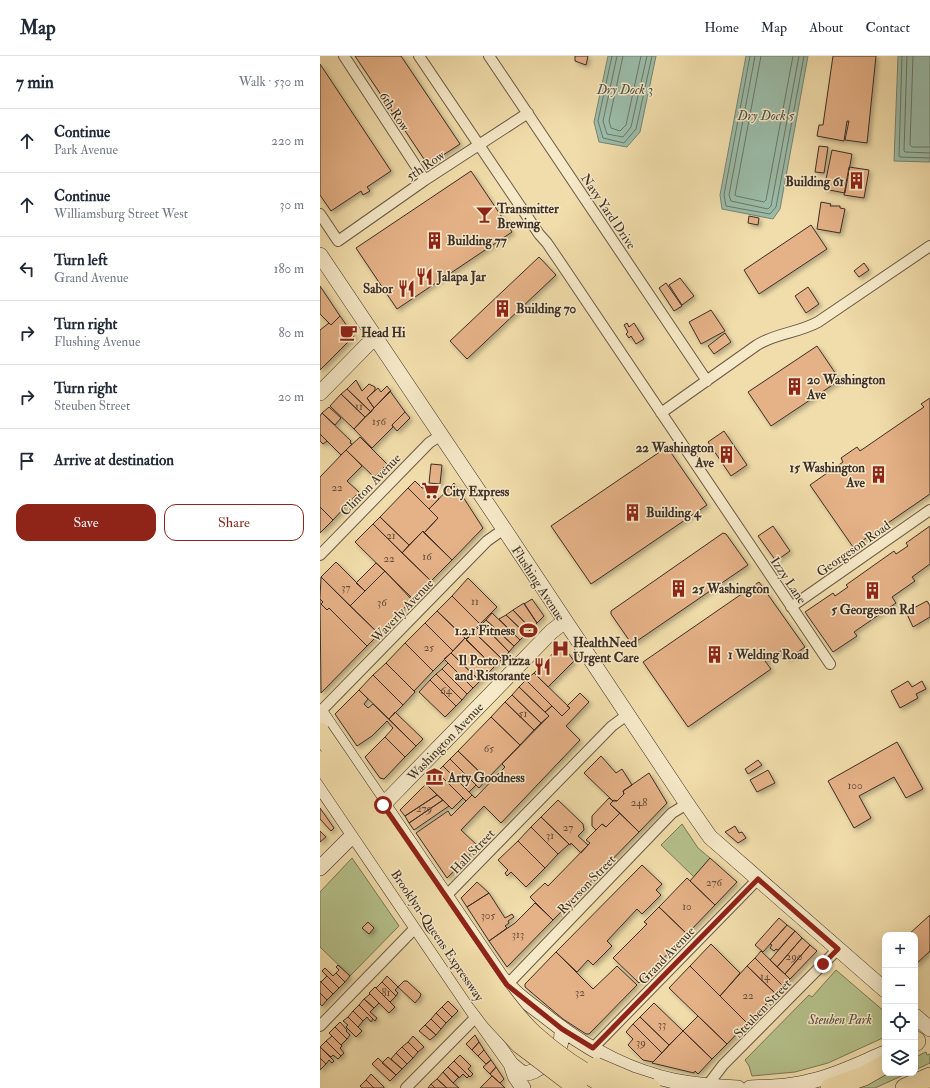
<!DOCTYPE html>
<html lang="en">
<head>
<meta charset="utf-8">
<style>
	:root { --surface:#fff; --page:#f2f2f3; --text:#1f2937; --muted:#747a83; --line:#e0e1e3; --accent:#8f2418 }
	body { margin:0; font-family:"IM FELL Double Pica",serif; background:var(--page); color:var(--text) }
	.controls { position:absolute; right:12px; bottom:12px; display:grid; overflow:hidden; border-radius:8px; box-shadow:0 4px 16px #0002 }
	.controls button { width:36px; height:36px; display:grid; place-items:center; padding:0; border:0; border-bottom:1px solid var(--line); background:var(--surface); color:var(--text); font:20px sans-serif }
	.stop { position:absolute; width:12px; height:12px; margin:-9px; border:3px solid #8f2418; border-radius:50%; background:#fff }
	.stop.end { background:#8f2418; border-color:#fff; box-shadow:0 1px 4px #0008 }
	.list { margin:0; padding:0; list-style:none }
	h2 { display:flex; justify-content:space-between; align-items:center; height:52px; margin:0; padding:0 16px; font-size:17px }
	h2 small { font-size:13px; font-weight:400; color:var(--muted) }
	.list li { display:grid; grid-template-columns:26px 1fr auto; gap:12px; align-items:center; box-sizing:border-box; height:64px; padding:0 16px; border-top:1px solid var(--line) }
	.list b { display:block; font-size:15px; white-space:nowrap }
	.list p { margin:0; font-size:13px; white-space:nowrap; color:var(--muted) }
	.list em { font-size:13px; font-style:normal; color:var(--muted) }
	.actions { display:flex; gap:8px; padding:12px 16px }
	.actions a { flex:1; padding:9px 0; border:1px solid var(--accent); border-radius:12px; text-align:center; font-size:14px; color:var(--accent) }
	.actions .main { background:var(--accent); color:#fff }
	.icon { flex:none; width:22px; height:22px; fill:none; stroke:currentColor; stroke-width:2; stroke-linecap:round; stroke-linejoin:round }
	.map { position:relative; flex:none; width:610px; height:1032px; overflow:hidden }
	header { display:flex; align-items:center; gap:24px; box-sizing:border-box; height:56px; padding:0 20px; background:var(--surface); border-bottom:1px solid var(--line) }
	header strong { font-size:19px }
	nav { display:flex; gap:22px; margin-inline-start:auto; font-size:14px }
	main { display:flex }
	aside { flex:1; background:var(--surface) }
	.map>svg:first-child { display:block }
	.green { fill:#b6c28c; stroke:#7a785a }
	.water { fill:#9bbca9; stroke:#758475 }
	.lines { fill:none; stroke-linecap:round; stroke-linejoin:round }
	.shore { stroke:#6c7668; stroke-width:1 }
	.building { fill:#e5b187; stroke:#3d2f27; filter:url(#shadow) }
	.minor-casing { stroke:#6a5a48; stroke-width:12 }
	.secondary-casing { stroke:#3d2f27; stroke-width:16 }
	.motorway-casing { stroke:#3d2f27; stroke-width:20 }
	.minor { stroke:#f6e9c8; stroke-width:10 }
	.secondary { stroke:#f6e9c8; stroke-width:15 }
	.motorway { stroke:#f1ddab; stroke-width:19 }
	.motorway-bridge-casing { stroke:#3d2f27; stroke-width:20; stroke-linecap:butt }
	.motorway-bridge { stroke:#f1ddab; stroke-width:19 }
	.route { stroke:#8f2418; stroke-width:5 }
	.labels { text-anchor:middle; stroke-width:3; stroke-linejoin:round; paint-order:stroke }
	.number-label { font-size:11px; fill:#67503f }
	.street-label { font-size:13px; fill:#3d2f27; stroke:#f6e9c8 }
	.poi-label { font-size:13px; font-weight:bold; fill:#3d2f27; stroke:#f6e9c8; text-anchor:start }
	.park-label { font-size:13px; font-style:italic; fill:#554c3b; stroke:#f6e9c8 }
	.water-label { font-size:14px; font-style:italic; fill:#545248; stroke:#f6e9c8 }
</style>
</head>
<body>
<header>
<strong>Map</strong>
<nav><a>Home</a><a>Map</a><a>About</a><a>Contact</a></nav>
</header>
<main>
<aside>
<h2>7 min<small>Walk · 530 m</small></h2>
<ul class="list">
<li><svg class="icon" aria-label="ahead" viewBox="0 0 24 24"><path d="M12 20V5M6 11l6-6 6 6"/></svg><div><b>Continue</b><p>Park Avenue</p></div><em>220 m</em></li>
<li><svg class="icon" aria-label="ahead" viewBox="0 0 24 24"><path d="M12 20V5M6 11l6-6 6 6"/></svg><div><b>Continue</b><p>Williamsburg Street West</p></div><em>30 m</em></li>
<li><svg class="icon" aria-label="left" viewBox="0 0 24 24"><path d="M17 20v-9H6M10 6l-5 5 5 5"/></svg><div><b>Turn left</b><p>Grand Avenue</p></div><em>180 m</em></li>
<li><svg class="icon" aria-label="right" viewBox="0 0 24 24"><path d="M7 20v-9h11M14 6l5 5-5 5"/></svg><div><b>Turn right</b><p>Flushing Avenue</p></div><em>80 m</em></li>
<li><svg class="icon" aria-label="right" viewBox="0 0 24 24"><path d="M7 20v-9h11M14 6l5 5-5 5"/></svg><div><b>Turn right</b><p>Steuben Street</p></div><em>20 m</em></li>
<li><svg class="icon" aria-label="arrive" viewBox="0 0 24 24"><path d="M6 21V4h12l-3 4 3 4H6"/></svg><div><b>Arrive at destination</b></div></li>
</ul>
<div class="actions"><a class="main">Save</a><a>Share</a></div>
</aside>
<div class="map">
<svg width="610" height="1032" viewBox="0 0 610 1032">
	<defs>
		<filter id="shadow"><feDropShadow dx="2.5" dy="2.5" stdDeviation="2" flood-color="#0004"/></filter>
	</defs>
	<rect width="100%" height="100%" fill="#f1ddab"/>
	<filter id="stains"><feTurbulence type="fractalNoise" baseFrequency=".005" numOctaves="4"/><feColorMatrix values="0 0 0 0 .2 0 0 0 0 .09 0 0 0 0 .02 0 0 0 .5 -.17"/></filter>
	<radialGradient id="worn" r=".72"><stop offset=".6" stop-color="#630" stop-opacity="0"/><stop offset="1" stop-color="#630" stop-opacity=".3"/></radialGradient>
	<path class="green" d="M362,768L378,792L390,802L374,821L341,789Z
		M32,802L79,870L30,920L0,891V836Z
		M516,914L565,956V981L508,1007L475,1016L432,1020L429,1010L425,1004L489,939L492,941Z
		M606,996L607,999L610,998V1007L595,1014V1001Z
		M565,1017H588L555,1032H523Z"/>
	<path class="water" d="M288,0H336L320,76L307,91L279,86L274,66Z
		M426,0H488L460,153L453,163L402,153L400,139Z
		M578,0H610V106L574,105Z"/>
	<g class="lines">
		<path class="shore" d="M292,0L278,65L283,82L304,87L316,73L332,0
			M297,0L283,65L287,78L303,81L311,71L327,0
			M303,0L289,65L291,72L300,75L306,69L321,0
			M430,0L404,139L406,150L450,158L456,151L484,0
			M435,0L409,139L411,145L448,153L451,150L479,0
			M441,0L415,139L416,140L444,146L446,144L473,0
			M582,0L579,100L580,101L610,102
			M587,0L584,95L585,96L610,97
			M593,0L590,89L592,91H610"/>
	</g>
	<path class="building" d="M35,0H81L140,88L108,109Z
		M255,0H268L266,9L255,5Z
		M513,0H556L547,87L525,84L529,65H527L524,85L497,80L499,69H503Z
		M0,8L71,115L47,131L50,135L43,139L41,135L11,155L0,139Z
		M499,90L508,91L504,117L495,116Z
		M512,94L532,98L525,137L504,133Z
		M529,111L549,114L544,142L524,139Z
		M151,115L192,176L77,253L36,192Z
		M501,146L511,148L510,150H520V152L525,153L520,177L497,173Z
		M429,160L439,162L438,169L428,167Z
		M491,169L507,193L439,238L424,214Z
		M219,201L236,219L147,303L130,285Z
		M544,207L549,214L539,221L534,215Z
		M360,222L374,240L362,249L349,229Z
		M346,227L362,250L354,255L339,232Z
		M0,230L20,260L11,269L0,258Z
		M488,231L499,248L486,257L475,240Z
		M391,254L405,275L381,288L369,266Z
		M20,260L34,280L0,314V274L9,267L11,269Z
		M307,267L309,271L314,267L324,283L316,288L311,280L309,282L306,278L308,276L304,269Z
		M405,277L411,286L394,298L388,290Z
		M497,290L520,324L451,370L428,336Z
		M36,324L42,335L49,328L55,331V334L47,342L54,352L51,356L27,333Z
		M67,330L71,335L54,352L47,342L58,332L61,336Z
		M27,333L51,356L45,361L21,338Z
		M70,335L85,356L72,369L73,371L52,392L34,373Z
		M21,338L45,361L34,373L10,350Z
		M610,342V438L533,491L490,429L523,406L521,402L537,391L540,395L604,351L601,348Z
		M9,351L21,362L15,369L2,357Z
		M85,356L90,362L77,375L72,369Z
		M2,357L31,385L30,387L32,388L21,399L0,378V360Z
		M404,375L427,409L411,420L388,386Z
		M0,378L7,385L3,388L0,385Z
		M40,381L67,408L54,421L26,394Z
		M347,391L387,449L271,528L231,470Z
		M26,394L42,410L27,425L39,436L13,464L0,451V421Z
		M111,408L122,409L120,428L109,427Z
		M95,425L102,432L114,431V439L119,443L109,453L88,432Z
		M134,427L163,472L132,504L104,477L118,462L109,453Z
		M88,432L118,462L104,477L103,475L89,489L60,461Z
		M0,451L13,464L0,477Z
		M60,461L89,489L82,497L53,468Z
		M53,468L111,525L93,543L35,486Z
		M453,470L470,495L456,505L438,480Z
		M610,470V508L592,521L595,525L572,541L576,547L534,576L537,580L513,596L485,556L513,537L515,540L528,531L526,529L574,495L576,498L588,490L586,487Z
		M103,475L132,504L111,525L82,497Z
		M403,477L406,478L428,509L314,587H311L291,558V555Z
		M16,506L45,535L30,550L1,521Z
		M56,507L65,515L45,535L36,527Z
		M65,515L92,544L59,578L30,550Z
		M1,521L59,578L47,590L9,552L7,554L1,548L3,546L0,543Z
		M148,522L177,551L160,568L132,540Z
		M439,526L485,591L468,603L462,594L445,605L451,613L368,671L323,606Z
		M132,540L160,568L146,583L117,555Z
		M0,543L3,546L1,548L7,554L9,552L47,590L1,637Z
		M212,543L224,560L217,567L204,548Z
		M607,545L610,550V561L593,571L586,556Z
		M204,547L217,567L211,573L193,554Z
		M193,554L211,573L206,578L186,559Z
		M117,555L145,582L133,595L105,567Z
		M172,557L200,584L194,590L166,564Z
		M186,559L206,578L200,584L179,563Z
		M166,564L194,590L189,596L162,568Z
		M105,567L133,595L113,615L85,587Z
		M162,568L189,596L182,603L154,576Z
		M154,576L182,603L174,611L146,584Z
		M145,582L174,611L160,625L131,597Z
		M85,587L113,615L94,635L66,607Z
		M240,590L249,598L254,605L228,631L214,617Z
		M131,597L160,625L153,632L124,603Z
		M66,607L95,636L83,649L53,619Z
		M128,607L153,632L147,638L122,613Z
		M122,613L147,638L142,644L116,618Z
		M214,617L250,652L242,660L206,624Z
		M116,618L142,644L136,650L110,624Z
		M53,619L83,649L69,663L39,634Z
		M110,624L136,650L125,661L99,636Z
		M206,624L232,650L225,656L199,631Z
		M588,625L592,631L602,625L606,633L596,638L598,642L580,652L571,635Z
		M199,631L229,660L221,667L192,639Z
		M39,634L48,643L44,648L48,652L53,648L96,690L85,701L65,681L73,672L67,665L52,680L37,690L15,658Z
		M260,637L269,646L246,670L260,684L181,767L164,750L141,774L158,790L127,822L96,777L128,755L131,760L152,739L155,742L185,711L182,708L229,660L225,656L232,650L242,660L250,652L247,650Z
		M192,639L221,667L214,674L185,646Z
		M185,646L214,674L200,689L171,661Z
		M75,656L103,683L96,690L69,663Z
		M171,661L200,689L167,723L138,695Z
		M65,681L85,701L64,723L60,722L45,701Z
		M577,686L603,733L586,742L574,721L539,740L551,762L534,772L508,725Z
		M138,695L167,723L159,732L130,703Z
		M281,700L296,717L302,713L312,729L303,735L304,738L297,745H293L264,717Z
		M130,703L156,729L149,736L123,710Z
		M438,704L442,709L428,718L425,713Z
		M123,710L152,739L146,745L117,716Z
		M448,714L455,727L437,736L430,724Z
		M117,716L143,742L132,753L106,728Z
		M329,717L347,747L319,776L290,748L294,744L297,745L304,738L303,735Z
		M106,728L117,739L85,760L80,754Z
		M117,739L123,744L89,767L85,760Z
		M289,742L293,745L290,748L300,757L286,771L282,768L276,774L272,770V760Z
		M123,744L129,750L94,774L89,767Z
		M238,744L263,768L264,774L258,780L268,789L261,797L251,787L250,789L221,761Z
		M0,752L14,772L11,775L0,763Z
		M300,757L319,776L233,864L210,841L225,827L228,830L270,787L266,784L282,768L286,771Z
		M221,761L249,788L238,798L211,771Z
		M415,770L419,777L422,776L426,782L418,787L405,776Z
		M211,771L238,798L225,812L198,785Z
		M0,775L6,781L0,786Z
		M198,785L225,812L206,831L191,816L187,820L185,817L188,814L178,804Z
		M390,802L417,826L395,849L370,825Z
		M322,809L342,828L336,834L341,839L322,858L317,853L287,885L292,890L273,909L268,904L257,916L236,896Z
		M367,822L395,849L367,878L339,851Z
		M157,826L169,837L147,851L141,842Z
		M169,837L185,862L192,858L194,861L188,865L189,867L185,870L187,872L169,885L147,851Z
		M215,847L233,864L187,911L169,885L195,867Z
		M339,851L367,878L319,927L293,902L327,868L324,866Z
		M610,859V895L595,909V879H588Z
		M459,862L467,869L443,896L435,889Z
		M48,866L54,872L49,878L42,872Z
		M467,869L475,875L458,894L456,893L454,895L450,892L452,889L450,888Z
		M475,875L482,882L457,911L450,904Z
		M482,882L490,889L465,918L457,911Z
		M391,888L420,917L400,940L370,910Z
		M490,889L497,895L470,923L465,918Z
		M441,895L470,923L463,930L435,902Z
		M236,896L273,933L297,910L317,929L269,978H266L243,963L205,931V928Z
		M435,902L463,930L456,938L427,910Z
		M18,909L30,920L25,926L16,917L19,914L16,911Z
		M370,910L427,967L407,988L349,932Z
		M427,910L456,938L427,967L400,940Z
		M5,912L13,920L16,917L25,926L19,932L2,915Z
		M7,920L19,932L13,938L1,926Z
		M67,920L78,931L75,934L78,937L76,940L62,926Z
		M0,925L13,938L7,944L0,937Z
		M84,925H87L101,938L100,941L95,947L78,931Z
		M62,926L76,940L70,946L56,932Z
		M55,931L75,951L69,957L49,937Z
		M0,937L7,944L2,950L0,948Z
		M50,938L59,947L54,952L44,943Z
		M44,943L54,952L50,956L57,962L55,965L39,949Z
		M128,945L138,955L132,961L122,951Z
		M334,947L363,975L349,989L320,961Z
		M39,949L53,963L51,966L47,961L43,965L33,955Z
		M122,951L132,961L126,967L116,957Z
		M33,955L43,965L38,971L28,961Z
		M116,957L126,967L121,973L111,963Z
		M378,960L407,988L392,1003L363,975Z
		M28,961L42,975L36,981L26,971L28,969L23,965Z
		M320,961L349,989L342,997L313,968Z
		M111,963L121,973L116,979L105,969Z
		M20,966L27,974L26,975L30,979L27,983L15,971Z
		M313,968L342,997L333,1006L323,1004L308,989L313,983L306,976Z
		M105,969L116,979L110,984L99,975Z
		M15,971L27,983L21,989L9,977Z
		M363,975L392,1003L378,1018L375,1015L374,1017L332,1007Z
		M155,979L159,986L152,994L146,988Z
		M12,980L22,990L20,992L24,997L21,1000L6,985Z
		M93,980L104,991L98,996L88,986Z
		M6,985L21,1000L18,1003L13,999L11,1001L0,991Z
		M88,986L98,996L93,1002L82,991Z
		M159,986L164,994L158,1000L152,994Z
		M0,991L14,1005L12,1007L9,1004L6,1008L0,1002Z
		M82,991L93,1002L87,1008L76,997Z
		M164,994L171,1004L166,1008L158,1000Z
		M76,997L87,1008L82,1013L71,1003Z
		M140,999L151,1010L148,1013L153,1018L150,1021L134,1005Z
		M68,1001L82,1013L76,1019L62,1007Z
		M0,1002L6,1008L0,1014Z
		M58,1002L76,1019L70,1025L52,1008Z
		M171,1004L176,1011L170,1018L163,1011Z
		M134,1005L149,1020L147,1022L143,1018L139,1022L128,1011Z
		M128,1011L139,1021L133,1027L123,1016Z
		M176,1011L184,1023L180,1027L170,1018Z
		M123,1016L133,1027L139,1032H127L117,1023Z
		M51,1018L64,1031V1032H54L46,1024Z
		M172,1020L180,1027L185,1032H160Z
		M117,1023L127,1032H115L111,1028Z
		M46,1024L54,1032H42L40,1030Z
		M111,1028L115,1032H108Z"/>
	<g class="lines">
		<defs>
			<path id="minor" d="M24,0L105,124
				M99,0L219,178L227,187L246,215L510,608
				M169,0L387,325
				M0,158L18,185L105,124L208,57
				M341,357L437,289C456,277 478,277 498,266L610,190
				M0,499L109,387L121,379
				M471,551L610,454
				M0,656L167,485L184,473
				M122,844L292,670L307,659
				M187,929L352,757L367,748
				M0,970L100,867
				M273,992L438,823
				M387,1030L403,1009L518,893
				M86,1032L157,960"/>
			<path id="secondary" d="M0,199L184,473L367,748L390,781L565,934
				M0,337L55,281
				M0,656L180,920C192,936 208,947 224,959C261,989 306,1015 354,1025C375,1029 396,1031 418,1032
				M0,729L157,960L191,1008L195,1020L203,1032
				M57,755L231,576L245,565
				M0,812L40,772
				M595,960L610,973
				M191,1008C195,1011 199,1016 204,1017C216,1019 235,999 240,989C242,984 242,979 242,973
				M430,1032C451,1031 472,1031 492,1025C518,1019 541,1007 565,997"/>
			<path id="motorway" d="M595,986L596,985
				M510,1032L544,1020L565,1008
				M585,1032L610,1021"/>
		</defs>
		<use href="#minor" class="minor-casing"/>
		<use href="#secondary" class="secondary-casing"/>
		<use href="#motorway" class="motorway-casing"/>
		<use href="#minor" class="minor"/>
		<use href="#secondary" class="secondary"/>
		<use href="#motorway" class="motorway"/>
		<defs>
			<path id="motorway-bridge" d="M0,676L173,930C185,946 198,964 213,978C236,999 263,1017 292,1032
				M0,705L159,940L175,961L200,988L258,1032
				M276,1011L309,1025L331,1032"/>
		</defs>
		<use href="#motorway-bridge" class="motorway-bridge-casing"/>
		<use href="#motorway-bridge" class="motorway-bridge"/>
	</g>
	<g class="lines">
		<path class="route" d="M63,749L187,929L242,973L273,992L438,823L518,893L503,908"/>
	</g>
	<defs>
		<symbol id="building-bare" viewBox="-9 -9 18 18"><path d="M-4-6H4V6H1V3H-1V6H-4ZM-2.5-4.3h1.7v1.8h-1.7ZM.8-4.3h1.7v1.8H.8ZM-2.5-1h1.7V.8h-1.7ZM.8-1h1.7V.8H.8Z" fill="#8f2418" stroke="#f6e9c8" stroke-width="2.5" paint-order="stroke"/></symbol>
		<symbol id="bar-bare" viewBox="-9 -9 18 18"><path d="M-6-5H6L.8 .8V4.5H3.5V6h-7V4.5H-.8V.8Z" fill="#8f2418" stroke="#f6e9c8" stroke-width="2.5" paint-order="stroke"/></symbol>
		<symbol id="restaurant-bare" viewBox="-9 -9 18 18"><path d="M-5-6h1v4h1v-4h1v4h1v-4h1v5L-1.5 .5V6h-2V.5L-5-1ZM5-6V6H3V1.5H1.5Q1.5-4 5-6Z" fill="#8f2418" stroke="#f6e9c8" stroke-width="2.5" paint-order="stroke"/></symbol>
		<symbol id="cafe-bare" viewBox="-9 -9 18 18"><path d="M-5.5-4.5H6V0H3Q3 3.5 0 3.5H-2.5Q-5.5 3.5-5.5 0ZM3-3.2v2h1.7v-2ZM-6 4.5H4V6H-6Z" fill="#8f2418" stroke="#f6e9c8" stroke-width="2.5" paint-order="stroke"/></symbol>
		<symbol id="supermarket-bare" viewBox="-9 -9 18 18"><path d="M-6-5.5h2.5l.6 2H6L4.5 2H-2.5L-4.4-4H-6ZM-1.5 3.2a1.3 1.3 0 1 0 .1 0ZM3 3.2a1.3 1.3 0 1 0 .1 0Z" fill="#8f2418" stroke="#f6e9c8" stroke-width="2.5" paint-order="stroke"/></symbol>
		<symbol id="stadium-bare" viewBox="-9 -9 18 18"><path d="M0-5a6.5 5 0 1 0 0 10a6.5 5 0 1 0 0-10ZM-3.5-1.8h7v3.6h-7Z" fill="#8f2418" stroke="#f6e9c8" stroke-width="2.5" paint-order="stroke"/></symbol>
		<symbol id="hospital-bare" viewBox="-9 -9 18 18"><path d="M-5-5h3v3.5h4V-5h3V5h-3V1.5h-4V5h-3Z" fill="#8f2418" stroke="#f6e9c8" stroke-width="2.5" paint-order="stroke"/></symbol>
		<symbol id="museum-bare" viewBox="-9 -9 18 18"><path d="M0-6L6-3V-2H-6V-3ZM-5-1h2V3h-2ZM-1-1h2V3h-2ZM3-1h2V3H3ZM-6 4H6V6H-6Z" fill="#8f2418" stroke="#f6e9c8" stroke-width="2.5" paint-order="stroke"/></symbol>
	</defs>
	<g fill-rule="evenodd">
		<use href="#building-bare" x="524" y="112" width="25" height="25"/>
		<use href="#bar-bare" x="152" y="146" width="25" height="25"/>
		<use href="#building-bare" x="102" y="172" width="25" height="25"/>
		<use href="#restaurant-bare" x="92" y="208" width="25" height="25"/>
		<use href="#restaurant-bare" x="74" y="220" width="25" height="25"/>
		<use href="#building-bare" x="170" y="240" width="25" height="25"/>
		<use href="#cafe-bare" x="16" y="264" width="25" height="25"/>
		<use href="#building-bare" x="462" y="318" width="25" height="25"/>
		<use href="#building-bare" x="394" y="386" width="25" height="25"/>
		<use href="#building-bare" x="546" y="406" width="25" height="25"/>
		<use href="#supermarket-bare" x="98" y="422" width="25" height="25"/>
		<use href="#building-bare" x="300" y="444" width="25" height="25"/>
		<use href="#building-bare" x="346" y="520" width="25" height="25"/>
		<use href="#building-bare" x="540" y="522" width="25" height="25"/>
		<use href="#stadium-bare" x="196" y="562" width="25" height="25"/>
		<use href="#hospital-bare" x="228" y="580" width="25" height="25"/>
		<use href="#building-bare" x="382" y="586" width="25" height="25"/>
		<use href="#restaurant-bare" x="210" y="598" width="25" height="25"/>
		<use href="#museum-bare" x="102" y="708" width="25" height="25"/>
	</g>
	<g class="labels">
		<g class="number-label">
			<text x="39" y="354">11</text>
			<text x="59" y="369">156</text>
			<text x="17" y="435">22</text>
			<text x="71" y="483">21</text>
			<text x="107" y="504">16</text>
			<text x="69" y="506">22</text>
			<text x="26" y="535">37</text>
			<text x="155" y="549">11</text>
			<text x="62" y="550">36</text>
			<text x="109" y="595">25</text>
			<text x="126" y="638">64</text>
			<text x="203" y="661">51</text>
			<text x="169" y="696">65</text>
			<text x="535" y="733">100</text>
			<text x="319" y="750">248</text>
			<text x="104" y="756">279</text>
			<text x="248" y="775">27</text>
			<text x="230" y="783">31</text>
			<text x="394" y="830">276</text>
			<text x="367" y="854">10</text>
			<text x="168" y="863">305</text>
			<text x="198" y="882">313</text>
			<text x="474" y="904">290</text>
			<text x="445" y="924">14</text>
			<text x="66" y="940">81</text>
			<text x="260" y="940">32</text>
			<text x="428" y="943">22</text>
			<text x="342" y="972">33</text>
			<text x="321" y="990">39</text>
		</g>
		<g class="street-label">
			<text transform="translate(75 55) rotate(57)" y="5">6th Row</text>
			<text transform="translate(105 109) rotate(-34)" y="5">5th Row</text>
			<text transform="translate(289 155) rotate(56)" y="5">Navy Yard Drive</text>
			<text transform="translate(50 428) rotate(-46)" y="5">Clinton Avenue</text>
			<text transform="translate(533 492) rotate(-35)" y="5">Georgeson Road</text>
			<text transform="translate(469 524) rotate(56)" y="5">Izzy Lane</text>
			<text transform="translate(219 527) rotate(57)" y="5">Flushing Avenue</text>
			<text transform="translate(82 554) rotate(-46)" y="5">Waverly Avenue</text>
			<text transform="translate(125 685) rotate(-46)" y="5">Washington Avenue</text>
			<text transform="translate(152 795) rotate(-46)" y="5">Hall Street</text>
			<text transform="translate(266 828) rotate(-46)" y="5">Ryerson Street</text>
			<text transform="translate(118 879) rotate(56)" y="5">Brooklyn-Queens Expressway</text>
			<text transform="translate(346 899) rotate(-46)" y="5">Grand Avenue</text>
			<text transform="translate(442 952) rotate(-46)" y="5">Steuben Street</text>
		</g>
		<g class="poi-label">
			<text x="524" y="130" text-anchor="end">Building 61</text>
			<text x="177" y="157">Transmitter<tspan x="177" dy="15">Brewing</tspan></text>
			<text x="127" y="189">Building 77</text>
			<text x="117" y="225">Jalapa Jar</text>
			<text x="73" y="237" text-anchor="end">Sabor</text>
			<text x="196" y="257">Building 70</text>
			<text x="41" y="281">Head Hi</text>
			<text x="487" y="328">20 Washington<tspan x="487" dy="15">Ave</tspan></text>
			<text x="394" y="396" text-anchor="end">22 Washington<tspan x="394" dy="15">Ave</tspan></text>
			<text x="545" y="416" text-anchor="end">15 Washington<tspan x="545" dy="15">Ave</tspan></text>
			<text x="123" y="440">City Express</text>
			<text x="326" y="461">Building 4</text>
			<text x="372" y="537">25 Washington</text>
			<text x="553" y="558" text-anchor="middle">5 Georgeson Rd</text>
			<text x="195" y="579" text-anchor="end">1.2.1 Fitness</text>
			<text x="253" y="591">HealthNeed<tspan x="253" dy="15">Urgent Care</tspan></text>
			<text x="408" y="603">1 Welding Road</text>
			<text x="210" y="609" text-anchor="end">Il Porto Pizza<tspan x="210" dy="15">and Ristorante</tspan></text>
			<text x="128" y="726">Arty Goodness</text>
		</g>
		<g class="park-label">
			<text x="520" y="968">Steuben Park</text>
		</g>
		<g class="water-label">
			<text x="305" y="38">Dry Dock 3</text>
			<text x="446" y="64">Dry Dock 5</text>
		</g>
	</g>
	<rect width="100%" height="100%" filter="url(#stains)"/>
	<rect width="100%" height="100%" fill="url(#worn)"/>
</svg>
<div class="controls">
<button>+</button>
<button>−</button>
<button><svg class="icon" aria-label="locate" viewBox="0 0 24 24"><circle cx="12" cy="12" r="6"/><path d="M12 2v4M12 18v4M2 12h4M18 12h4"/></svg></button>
<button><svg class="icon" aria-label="layers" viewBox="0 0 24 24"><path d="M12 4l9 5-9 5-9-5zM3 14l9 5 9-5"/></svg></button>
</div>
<div class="stop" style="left:63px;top:749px"></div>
<div class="stop end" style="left:503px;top:908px"></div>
</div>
</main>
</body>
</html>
